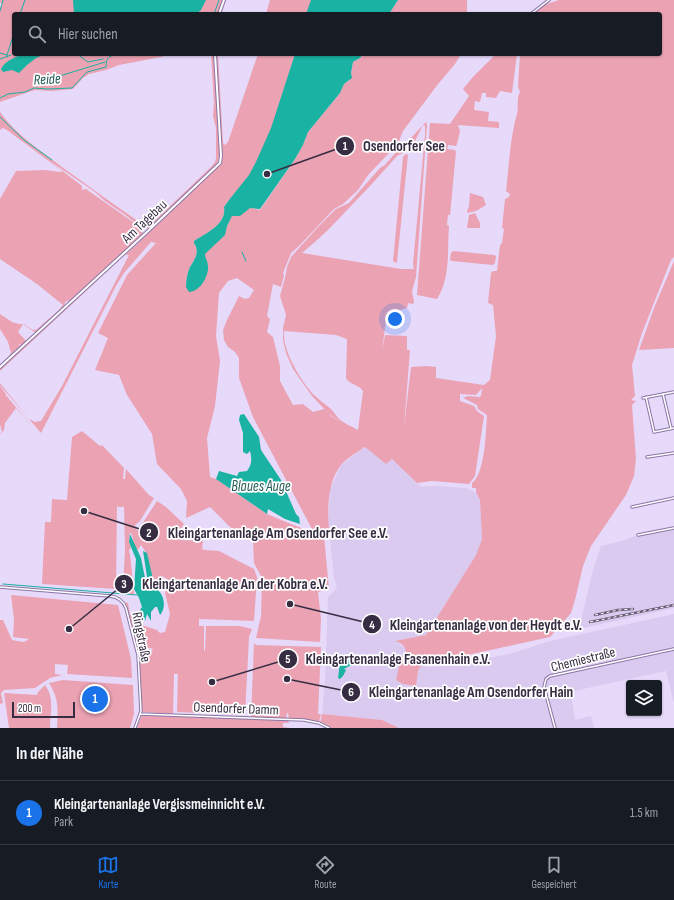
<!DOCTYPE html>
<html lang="de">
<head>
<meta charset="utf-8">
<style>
	:root { --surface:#171b24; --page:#242831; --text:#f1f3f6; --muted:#9ea1a6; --line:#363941; --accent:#1a73e8 }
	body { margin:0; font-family:"Sofia Sans Condensed",sans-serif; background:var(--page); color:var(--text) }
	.controls { position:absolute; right:12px; bottom:12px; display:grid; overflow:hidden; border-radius:4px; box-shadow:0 1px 3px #0004 }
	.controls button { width:36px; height:36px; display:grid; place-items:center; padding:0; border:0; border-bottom:1px solid var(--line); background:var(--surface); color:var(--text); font:20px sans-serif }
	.scale { position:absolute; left:12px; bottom:10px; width:63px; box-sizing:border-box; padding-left:4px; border:2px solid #362d42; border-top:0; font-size:11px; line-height:14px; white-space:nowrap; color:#362d42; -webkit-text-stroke:3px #fff; paint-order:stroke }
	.you { position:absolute; left:395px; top:319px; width:14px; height:14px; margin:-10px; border:3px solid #fff; border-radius:50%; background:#1a73e8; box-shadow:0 0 0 6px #1a73e833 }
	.badge { display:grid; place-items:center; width:26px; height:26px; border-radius:50%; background:var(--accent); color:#fff; font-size:13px; font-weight:700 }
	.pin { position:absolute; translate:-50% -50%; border:2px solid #fff; box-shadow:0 1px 4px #0006 }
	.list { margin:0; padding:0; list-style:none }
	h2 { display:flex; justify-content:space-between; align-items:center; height:52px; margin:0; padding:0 16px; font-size:17px }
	h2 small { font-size:13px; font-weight:400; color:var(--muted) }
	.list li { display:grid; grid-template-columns:26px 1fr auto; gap:12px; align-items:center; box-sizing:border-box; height:64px; padding:0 16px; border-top:1px solid var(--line) }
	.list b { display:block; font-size:15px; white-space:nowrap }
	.list p { margin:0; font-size:13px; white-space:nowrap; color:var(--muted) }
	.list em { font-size:13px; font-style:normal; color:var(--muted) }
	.icon { flex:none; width:22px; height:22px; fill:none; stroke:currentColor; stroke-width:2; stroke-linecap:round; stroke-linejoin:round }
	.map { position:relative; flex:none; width:674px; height:728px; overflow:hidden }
	.search { position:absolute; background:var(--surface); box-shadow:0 1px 3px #0004; left:12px; right:12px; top:12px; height:44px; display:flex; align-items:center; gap:10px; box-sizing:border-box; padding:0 14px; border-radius:4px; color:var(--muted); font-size:15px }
	.sheet { height:116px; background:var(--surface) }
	nav { display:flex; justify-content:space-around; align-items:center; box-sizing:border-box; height:56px; border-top:1px solid var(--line); background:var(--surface); font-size:11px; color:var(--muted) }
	nav a { display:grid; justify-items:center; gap:2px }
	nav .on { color:var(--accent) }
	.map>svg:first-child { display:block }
	.built { fill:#dacaf0 }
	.green { fill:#eba2b3; fill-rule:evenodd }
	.water { fill:#19b2a3 }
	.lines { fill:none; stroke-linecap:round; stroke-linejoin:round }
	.stream { stroke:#19b2a3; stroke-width:1 }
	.minor-casing { stroke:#8a75a7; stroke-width:3.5 }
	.tertiary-casing { stroke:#8a75a7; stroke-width:4 }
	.minor { stroke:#fff; stroke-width:1.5 }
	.tertiary { stroke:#fff; stroke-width:2 }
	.rail-casing { stroke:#6a5f78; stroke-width:2.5 }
	.rail { stroke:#fff; stroke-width:1; stroke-dasharray:3; stroke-linecap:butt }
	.labels { text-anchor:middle; stroke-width:3.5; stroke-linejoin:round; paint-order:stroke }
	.street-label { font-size:14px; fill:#362d42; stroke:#fff }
	.water-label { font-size:15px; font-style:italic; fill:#255c55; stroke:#fff }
	.leader { fill:none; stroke:#362d42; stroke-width:1.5 }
	.callout-dot { fill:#362d42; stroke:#fff; stroke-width:1.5 }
	.mark-label { font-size:12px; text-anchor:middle; font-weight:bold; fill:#fff }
	.callout-label { font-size:15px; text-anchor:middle; font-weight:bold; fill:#362d42; stroke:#fff; stroke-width:3.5; stroke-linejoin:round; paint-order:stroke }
</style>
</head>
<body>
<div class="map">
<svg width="674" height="728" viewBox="0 0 674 728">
	<rect width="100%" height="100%" fill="#e7d9fa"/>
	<path class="built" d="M365,447L386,464L392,459L422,487L426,486H439L465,488L476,492L480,499L482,539L476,555L426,635L396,641L405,648L406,652L400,660L401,663L396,680L403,684L416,686L418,671L422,664H425L427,667L443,666L510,654L550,641L674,614V703L666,671L574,691L571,695L575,720L591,716L594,728H399L382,720L322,714L325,680L328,597L337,588L334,577L328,520L330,490L341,465Z
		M674,528V608L579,629L593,570L601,546L621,541L638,535Z"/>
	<path class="green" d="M0,0H224L219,14H14V54H170L161,57L119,65L106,70L89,74L83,78L73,89L53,91L35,90L0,102V8L2,3H0Z
		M270,0H312L307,14H266Z
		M398,0H467V14H389Z
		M559,0H674V257L671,260L642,333L632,365L635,396L631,400L636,401L632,405L636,459L634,476L626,495L591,546L583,566L575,600L571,613L550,637L440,661L422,664L418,671L416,686L403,684L396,680L400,662V660L406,652C405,645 401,643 395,641L426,635L476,555L482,539L480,500L476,492V488H472V483C485,474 486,431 487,415L478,409L477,405L463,398L468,396L479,397L481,396L482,388L476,395L460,394V401L474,406L477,411L484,416L475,476L469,484L432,481L417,483L392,459L386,464L365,447L363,448C356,453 346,459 341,465C326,484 327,515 330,537L324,536L329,589L318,592L321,619L320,642L256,638L261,616L262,578L254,563L253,542L230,527L210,507L186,518L187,501L181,489L157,464L152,434L127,395L119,375L95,370L108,338L98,333L127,275L156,243L151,242L124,273L117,284L41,433L0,385V383L29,419L35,422L41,421L62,386L129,255H125L0,371V369L136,245L219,164L222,155L216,54H218L223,143L225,145L228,142L258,54H295C283,94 272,136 251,173C244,186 232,195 224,207C227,224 207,233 194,241V243C200,252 195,259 190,267C187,273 186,281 186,287L207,270L204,252L222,237L232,214L239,216L248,207L260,210L295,159L303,145L308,132L340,93L344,84L350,80L353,62L360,58L364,54H461L455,64L438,84L403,131L399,141L389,153L368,175L358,190L343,204L334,209L298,247L291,253L283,273L284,275L281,287L273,284L267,316L270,319L267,332L273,337L280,366V381L293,405L303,404L313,412L324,409L331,416L345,425L329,414L312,396L293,369L286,353L283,340V328L286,315L280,296L285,278L287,267L291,257L317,228L336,209L349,203L380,168L385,165L402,145L409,140L426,122L427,125L416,277L412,291L414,302L413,304L408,303L407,308L394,312L390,319L386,320L382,351L385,335L407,336V350H410L404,427L411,367L426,366L436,367V378L484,385L490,380L496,336L493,305L488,303L491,273L493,271H497L500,245L502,243L504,229L502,228L505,199L509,197L510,194L506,191C509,166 510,138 517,114C519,107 516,99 520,92L518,87L520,54H660V14H533L544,5ZM423,125L425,126V135L413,264L414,269H401L302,253L316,241L329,229L370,186L397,156L408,150L413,145ZM237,278L254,290L249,298L245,299L239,296L227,320L223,330L224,340L228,347L235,352L239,358V378L253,417L314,533L286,522L267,514L216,479L210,477L207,438L215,406L220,361L216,336L219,293L228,281ZM284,331L336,335L347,339L346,378C349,385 359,384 363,391L358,430C352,427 344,423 339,419C336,416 334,412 331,409C325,404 318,399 312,393C300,379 282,350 284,331Z
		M211,54H214L217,103L215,104L217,106L220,154L217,164L214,168L150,228H142L124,214L105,201L95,192L47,159L82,186V190L86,189L140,227L142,230L143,234L72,300L66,301L63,308L36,333L23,324L18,332L27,342L23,346L19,344L20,348L10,357L9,356L11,353L8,342L0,329V314L12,322L19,324H24L33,330H36L59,310L63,305L37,284L0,259V199L16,171L44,170L61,172L62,171L7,130L3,128L0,130V112C16,135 40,150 62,167C90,187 117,207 145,226L148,227L211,167L215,162L216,158V128L213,116L214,102Z
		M496,54H517L512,93L500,91L496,98L486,97V93H482L480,102L475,101L474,110L489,112L488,121L499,122V128L458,125L460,131L457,144L456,146L448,145L447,149L455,150L456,152L450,215H448L447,225L449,226C447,250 451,277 437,299L417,295L430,123L450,124L469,96L463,89L472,78Z
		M406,154L408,155L397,262L396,263L393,261L403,157Z
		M470,193L483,197L486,205L476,211L467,213L468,208L469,207Z
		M475,213L480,223V228H467L469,215Z
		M453,251L494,255L496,256L495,263L493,265L452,261L450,260L451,253Z
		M674,261V348L639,350L654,308Z
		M0,386L6,394V397L7,396L9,399L36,431L16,408L5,423L4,430L0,435L2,431L0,426L3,428L0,425Z
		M82,431L100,446L102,445L124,468L123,479H125L126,469L149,495L154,498L140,521L135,525L136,529L138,530L157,501L166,507L184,524L180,530V540L203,541L202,549L205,550L219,551L254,569L257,577L254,621L199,619V626H204V651L205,650L206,626H240L252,629L249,637L245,715L177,712L178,670V674H174L173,714L142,712L137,649H150V652L152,651L153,650L151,648H137L125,602L128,603L130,614L138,619V624L157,630L160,633L165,632L170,614L165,593L168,584L167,579L162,576L163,584L158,581L153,582L147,554L141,545L138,550C131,545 135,538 130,532L129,541L131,548L129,550C132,565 132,579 134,594H128L123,587L125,550L124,506L123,507H118L117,505L116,589L42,584L45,522H51L52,499L67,500L72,437Z
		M11,595L118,605L131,659L132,678L67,674L68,665L55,664V674L62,675L50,678L35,688L4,690L1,693L3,703L0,704V620H3L12,640C19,641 23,644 29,639L13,637L14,620Z
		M254,643L256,645L321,647L318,714H321L319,722L289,719L288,713H287L286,719L251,717Z
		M63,680L133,685L134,714L130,728H57C58,709 59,699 49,683Z
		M45,685C55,698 50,713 50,728H9L4,693L37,695L38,692Z
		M322,714L382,720L399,728H330L320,723Z
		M143,715L288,720L289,723H283V727L289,728H137L141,717Z"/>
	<path class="water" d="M73,0H206L201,10L197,13L174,12L171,14H134L125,13L117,14H74Z
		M311,0H398L389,14H306Z
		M22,54H46L36,58L27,65L19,73L12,70L3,72L1,69C5,61 14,58 22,54Z
		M295,54H363L360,58L353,62L351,73L352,78L344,84L340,93L308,132L303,145L295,159L260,209L250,208L240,216H232L227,226L225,235L205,254C205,258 208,262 208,266C209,276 200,292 189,292L186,287C186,281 187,273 190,267C195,259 200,252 194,243V241C207,233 227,224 224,207L229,200L249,175L256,162L271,128Z
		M244,414L259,437L261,450L281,480L296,514L299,517L300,524L285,519L268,509L267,514L216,479L219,471L237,476L239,472L247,471C252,464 252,460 250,451L247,454L243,452V433L239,420L240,415Z
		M130,534L141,558L146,583L147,584L148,583L143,551L147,553L155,588C164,593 167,607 160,615L157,607H155L151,612V621L147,614L145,621L141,618L140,610L142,607L139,598L134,589L136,559L129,542Z
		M341,656H346L347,658L350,659L354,663L344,669L346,670L343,676L340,679L338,678Z"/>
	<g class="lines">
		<path class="stream" d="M0,11L3,0
			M20,14L25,0
			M214,14L219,0
			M0,53L7,55
			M77,54L88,62L103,59
			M7,57V55L14,33
			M0,59L11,55
			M50,79L105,62
			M0,98L8,94L25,92L34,88L47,89L72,88L87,72L106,67C106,51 116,57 128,54
			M0,117L24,140L52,160
			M242,252L246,261
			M3,584L137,595"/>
		<defs>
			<path id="minor" d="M531,14L549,0
				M663,394L671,428
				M646,397L654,432L674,428
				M643,398L674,392
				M647,457L674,453
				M632,507L674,498
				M638,535L674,528
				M0,587L110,596C118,597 123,600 126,608L138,655L141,711L135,728
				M140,714L304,720L319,723L329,728
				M555,728L544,687L546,679L550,676L674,649"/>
			<path id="tertiary" d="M219,14L224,0
				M0,367L147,232L220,163L221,156L215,54"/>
		</defs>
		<use href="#minor" class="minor-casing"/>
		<use href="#tertiary" class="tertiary-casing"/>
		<use href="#minor" class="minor"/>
		<use href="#tertiary" class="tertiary"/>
		<defs>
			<path id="rail" d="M595,615L618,610L633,609
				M590,622L674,605"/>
		</defs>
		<use href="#rail" class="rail-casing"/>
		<use href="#rail" class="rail"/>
	</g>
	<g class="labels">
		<g class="street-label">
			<text transform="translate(144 221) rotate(-43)" y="5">Am Tagebau</text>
			<text transform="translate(142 637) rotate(79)" y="5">Ringstraße</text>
			<text transform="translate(583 659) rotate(-14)" y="5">Chemiestraße</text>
			<text transform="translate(236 708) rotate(2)" y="5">Osendorfer Damm</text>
		</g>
		<g class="water-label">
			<text transform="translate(47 79) rotate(-3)" y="5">Reide</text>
			<text x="261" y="491">Blaues Auge</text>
		</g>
	</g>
	<path class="leader" d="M267 174L345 146M84 511L149 532M69 629L124 584M290 604L372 624M212 682L288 659M287 679L351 692"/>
	<g class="callout-dot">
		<circle cx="267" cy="174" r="4"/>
		<circle cx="84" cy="511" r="4"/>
		<circle cx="69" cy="629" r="4"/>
		<circle cx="290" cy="604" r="4"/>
		<circle cx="212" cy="682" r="4"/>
		<circle cx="287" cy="679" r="4"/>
		<circle cx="345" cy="146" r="10"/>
		<circle cx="149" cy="532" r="10"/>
		<circle cx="124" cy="584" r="10"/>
		<circle cx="372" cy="624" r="10"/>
		<circle cx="288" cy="659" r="10"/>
		<circle cx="351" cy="692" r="10"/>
	</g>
	<g class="mark-label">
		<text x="345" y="150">1</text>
		<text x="149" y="537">2</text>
		<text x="124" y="588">3</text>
		<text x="372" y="629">4</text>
		<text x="288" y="663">5</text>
		<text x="351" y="696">6</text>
	</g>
	<g class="callout-label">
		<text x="404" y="151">Osendorfer See</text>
		<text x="278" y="538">Kleingartenanlage Am Osendorfer See e.V.</text>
		<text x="235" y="589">Kleingartenanlage An der Kobra e.V.</text>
		<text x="486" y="630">Kleingartenanlage von der Heydt e.V.</text>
		<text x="398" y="664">Kleingartenanlage Fasanenhain e.V.</text>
		<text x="471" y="697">Kleingartenanlage Am Osendorfer Hain</text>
	</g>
</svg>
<div class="controls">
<button><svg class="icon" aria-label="layers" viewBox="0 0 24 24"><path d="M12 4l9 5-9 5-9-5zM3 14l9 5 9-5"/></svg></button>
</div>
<div class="scale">200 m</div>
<div class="you"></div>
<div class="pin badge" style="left:95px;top:699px">1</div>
<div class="search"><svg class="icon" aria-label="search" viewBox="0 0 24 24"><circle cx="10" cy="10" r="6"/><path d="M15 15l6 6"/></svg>Hier suchen</div>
</div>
<section class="sheet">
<h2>In der Nähe<small></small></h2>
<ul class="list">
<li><span class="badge">1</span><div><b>Kleingartenanlage Vergissmeinnicht e.V.</b><p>Park</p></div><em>1.5 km</em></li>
</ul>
</section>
<nav>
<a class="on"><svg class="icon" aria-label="map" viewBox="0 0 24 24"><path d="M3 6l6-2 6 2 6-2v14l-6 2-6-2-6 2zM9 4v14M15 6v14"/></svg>Karte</a>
<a><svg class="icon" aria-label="directions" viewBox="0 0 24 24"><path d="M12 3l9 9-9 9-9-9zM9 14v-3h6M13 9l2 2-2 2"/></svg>Route</a>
<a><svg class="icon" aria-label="saved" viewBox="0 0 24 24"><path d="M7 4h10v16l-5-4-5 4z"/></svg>Gespeichert</a>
</nav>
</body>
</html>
